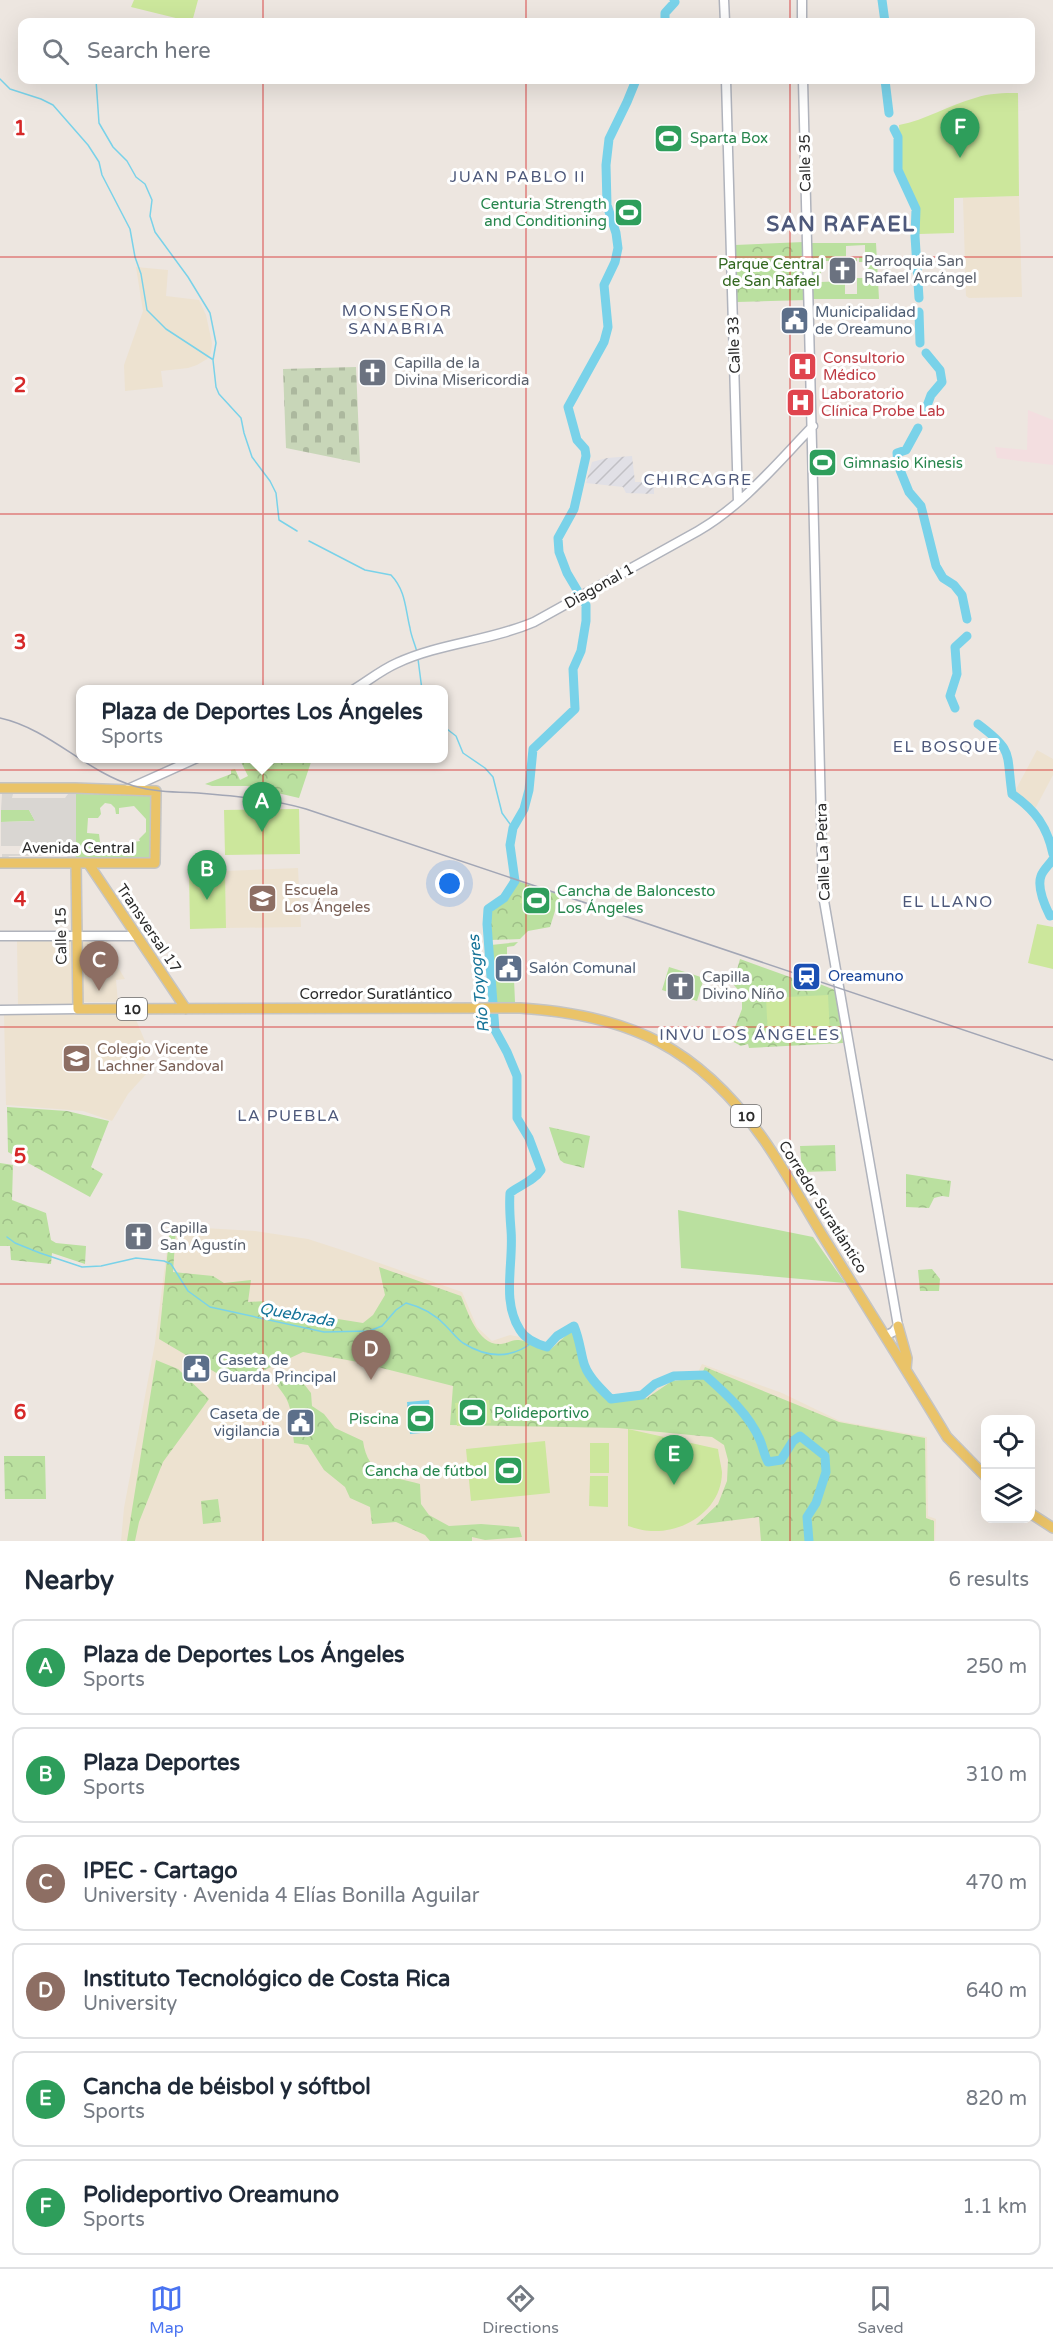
<!DOCTYPE html>
<html lang="en">
<head>
<meta charset="utf-8">
<style>
	:root { --surface:#fff; --page:#f6f6f7; --text:#1f2937; --muted:#747a83; --line:#e0e1e3; --accent:#4973f1 }
	body { margin:0; font-family:"Varela Round",sans-serif; background:var(--page); color:var(--text) }
	.controls { position:absolute; right:18px; bottom:18px; display:grid; overflow:hidden; border-radius:12px; box-shadow:0 6px 24px #0002 }
	.controls button { width:54px; height:54px; display:grid; place-items:center; padding:0; border:0; border-bottom:2px solid var(--line); background:var(--surface); color:var(--text); font:30px sans-serif }
	.you { position:absolute; left:450px; top:884px; width:21px; height:21px; margin:-15px; border:4px solid #fff; border-radius:50%; background:#1a73e8; box-shadow:0 0 0 9px #1a73e833 }
	.badge { display:grid; place-items:center; width:39px; height:39px; border-radius:50%; background:var(--accent); color:#fff; font-size:20px; font-weight:700 }
	.pin { position:absolute; translate:-50% -50px; filter:drop-shadow(0 2px 3px #0008) }
	.pin::after { content:''; position:absolute; top:32px; width:21px; height:18px; background:inherit; clip-path:polygon(0 0,100% 0,50% 100%) }
	.popup { position:absolute; left:76px; top:685px; width:372px; height:78px; box-sizing:border-box; display:grid; place-content:center; border-radius:12px; background:var(--surface); filter:drop-shadow(0 2px 4px #0005); font-size:20px; white-space:nowrap; color:var(--muted) }
	.popup b { font-size:22px; color:var(--text) }
	.popup::after { content:''; position:absolute; left:50%; top:100%; margin-left:-12px; border:12px solid transparent; border-top-color:var(--surface) }
	.list { margin:0; padding:0; list-style:none }
	h2 { display:flex; justify-content:space-between; align-items:center; height:78px; margin:0; padding:0 24px; font-size:26px }
	h2 small { font-size:20px; font-weight:400; color:var(--muted) }
	.list li { display:grid; grid-template-columns:39px 1fr auto; gap:18px; align-items:center; box-sizing:border-box; height:96px; margin:0 12px 12px; padding:0 12px; border:2px solid var(--line); border-radius:12px }
	.list b { display:block; font-size:22px; white-space:nowrap }
	.list p { margin:0; font-size:20px; white-space:nowrap; color:var(--muted) }
	.list em { font-size:20px; font-style:normal; color:var(--muted) }
	.icon { flex:none; width:33px; height:33px; fill:none; stroke:currentColor; stroke-width:2; stroke-linecap:round; stroke-linejoin:round }
	.map { position:relative; flex:none; width:1053px; height:1541px; overflow:hidden }
	.search { position:absolute; background:var(--surface); box-shadow:0 6px 24px #0002; left:18px; right:18px; top:18px; height:66px; display:flex; align-items:center; gap:15px; box-sizing:border-box; padding:0 21px; border-radius:12px; color:var(--muted); font-size:22px }
	.sheet { height:726px; background:var(--surface) }
	nav { display:flex; justify-content:space-around; align-items:center; box-sizing:border-box; height:84px; border-top:2px solid var(--line); background:var(--surface); font-size:16px; color:var(--muted) }
	nav a { display:grid; justify-items:center; gap:3px }
	nav .on { color:var(--accent) }
	.map>svg:first-child { display:block }
	.industrial { fill:url(#industrial-furrows) }
	.education { fill:#ede2d0 }
	.medical { fill:#f3dee0 }
	.grass { fill:#bae09f; fill-rule:evenodd }
	.forest { fill:url(#forest-crowns) }
	.cemetery { fill:url(#cemetery-stones) }
	.pitch { fill:#cce79c }
	.plaza { fill:#d9d6d2 }
	.water { fill:url(#water-rules) }
	.lines { fill:none; stroke-linecap:round; stroke-linejoin:round }
	.stream { stroke:#79d2e9; stroke-width:1.5 }
	.river { stroke:#79d2e9; stroke-width:9 }
	.secondary-casing { stroke:#b0b3bc; stroke-width:11 }
	.primary-casing { stroke:#c4c4c4; stroke-width:12 }
	.secondary { stroke:#fff; stroke-width:8 }
	.primary { stroke:#eac368; stroke-width:9 }
	.rail { stroke:#a2a6b5; stroke-width:1.5 }
	.grid { fill:none; stroke:#d62828; stroke-width:1.5; stroke-opacity:0.55 }
	.labels { text-anchor:middle; stroke-width:6; stroke-linejoin:round; paint-order:stroke }
	.shield { fill:#fff; stroke:#6b6b6b; stroke-width:1.5 }
	.shield-label { font-size:14px; font-weight:bold; fill:#2c2c2c }
	.leisure-label { font-size:15px; fill:#27864d; stroke:#fff; text-anchor:start }
	.street-label { font-size:15px; fill:#2c2c2c; stroke:#fff }
	.worship-label { font-size:15px; fill:#5b616d; stroke:#fff; text-anchor:start }
	.park-label { font-size:15px; fill:#32671f; stroke:#fff }
	.service-label { font-size:15px; fill:#4e5e75; stroke:#fff; text-anchor:start }
	.health-label { font-size:15px; fill:#be3a42; stroke:#fff; text-anchor:start }
	.education-label { font-size:15px; fill:#785e54; stroke:#fff; text-anchor:start }
	.transit-label { font-size:15px; fill:#164399; stroke:#fff; text-anchor:start }
	.neighbourhood-label { font-size:16px; letter-spacing:1.5px; fill:#4e597b; stroke:#fff }
	.water-label { font-size:16px; font-style:italic; fill:#157398; stroke:#fff }
	.district-label { font-size:21px; font-weight:bold; letter-spacing:1.5px; fill:#4e597b; stroke:#fff }
	.grid-label { font-size:20px; text-anchor:middle; font-weight:bold; fill:#d62828; stroke:#fff; stroke-width:6; stroke-linejoin:round; paint-order:stroke }
</style>
</head>
<body>
<div class="map">
<svg width="1053" height="1541" viewBox="0 0 1053 1541">
	<defs>
		<pattern id="industrial-furrows" width="10" height="10" patternUnits="userSpaceOnUse" patternTransform="scale(1.5)"><rect width="10" height="10" fill="#e1e0e6"/><path d="M-1 1l2-2M0 10L10 0M9 11l2-2" fill="none" stroke="#c1c0c5"/></pattern>
		<pattern id="forest-crowns" width="20" height="18" patternUnits="userSpaceOnUse" patternTransform="scale(1.5)"><rect width="20" height="18" fill="#bae09f"/><path d="M2 6a3 3 0 1 1 6 0M12 15a3 3 0 1 1 6 0" fill="none" stroke="#a0c089"/></pattern>
		<pattern id="cemetery-stones" width="16" height="16" patternUnits="userSpaceOnUse" patternTransform="scale(1.5)"><rect width="16" height="16" fill="#c8d6b8"/><path d="M2 7V4a2 2 0 0 1 4 0v3zM10 15v-3a2 2 0 0 1 4 0v3z" fill="#acb89e"/></pattern>
		<pattern id="water-rules" width="6" height="5" patternUnits="userSpaceOnUse" patternTransform="scale(1.5)"><rect width="6" height="5" fill="#79d2e9"/><path d="M0 2.5h6" fill="none" stroke="#69b4c8"/></pattern>
	</defs>
	<rect width="100%" height="100%" fill="#ede6e0"/>
	<path class="industrial" d="M632,456L635,482H654V494L626,493L623,487L586,483L592,462L607,458Z"/>
	<path class="education" d="M1019,196L1022,297L969,298L966,296L963,198Z
		M136,267L168,270L166,296L199,300L206,315L212,343L211,353L207,359L197,365L188,368L161,371L163,387L125,391L124,365L143,311Z
		M1037,750L1053,759V775L1035,809L1015,791Z
		M298,868L301,927L226,928L225,871Z
		M17,941H72L73,1005H18Z
		M107,941L108,950L125,979L116,980L118,1002H82V942Z
		M4,1014L134,1015L147,1046L143,1048L148,1072L128,1094L112,1121L83,1111L6,1105Z
		M170,1226L255,1231L308,1239L345,1251L462,1292L477,1327L492,1341L510,1335L525,1338L547,1348L557,1337L574,1326L581,1345L586,1370L599,1388L611,1399L642,1395L655,1384L674,1377L696,1376L702,1364L782,1393L840,1421L927,1437L928,1516L936,1519L935,1541H121L124,1508L155,1343Z"/>
	<path class="medical" d="M1028,410L1053,420V465L997,458L995,447L1027,450Z"/>
	<path class="grass" d="M811,243H876L879,299H812ZM865,245V257H859V262H865V278H857V294H845V281L821,282V261H857V258H846V246Z
		M76,794L153,795V859H76ZM105,803L111,804L115,808L116,814H119V808L134,806L146,819V832L139,839L140,841L134,842L132,847L118,844L113,848L107,849L100,842L99,834L87,833L88,818H98L101,814L100,808Z
		M1,810H29L35,821L1,822Z
		M518,942L514,946L507,947V956L502,957V979H514L515,1002H496L491,945Z
		M669,967L704,978L697,1001L662,990Z
		M678,1210L813,1237L845,1283L681,1268Z"/>
	<path class="forest" d="M804,242L807,300L737,302L735,245Z
		M233,759H312L299,798L247,786H212L205,784L231,774V770L235,769L240,780L248,776L241,762L236,763Z
		M517,881L560,895L550,927L528,931L520,939L491,940V911L506,900Z
		M740,959L815,986L817,983L835,990L843,1043L749,1048L748,1044L741,1046L730,1040L742,1009V994L733,984Z
		M7,1107L67,1111L109,1121L91,1167L103,1174L90,1197L8,1152Z
		M549,1127L590,1136L584,1168L564,1163L560,1160Z
		M835,1145L836,1171L802,1172L800,1146Z
		M0,1163L13,1165L12,1200L46,1213L51,1240L56,1243L86,1246L85,1264L52,1253L51,1264L11,1260L10,1246H0Z
		M906,1174L951,1181L949,1197L942,1196L934,1198L929,1208L906,1207Z
		M170,1228L176,1229L173,1272L213,1276L224,1283L251,1280L248,1302L265,1301L269,1308L363,1323L373,1315L385,1295L379,1267L461,1296C468,1312 478,1346 501,1344C510,1343 512,1338 524,1341C533,1343 540,1349 550,1350L572,1330L582,1370L609,1401L647,1398L672,1381L700,1378L705,1367L839,1422L925,1438L926,1518L934,1521V1541H761L759,1517L696,1525L718,1504L727,1481L728,1460L724,1445L712,1437L618,1428L450,1425L453,1386L358,1362L303,1352L235,1384L159,1339Z
		M932,1269L940,1279L939,1291H920L918,1270Z
		M156,1360L178,1369L209,1399L163,1462L139,1522L135,1541H127Z
		M272,1378L300,1379L311,1393L312,1406L324,1414L335,1428L363,1441C368,1476 390,1476 420,1484L421,1504L429,1515L449,1526L481,1524L519,1527L522,1537L485,1540L472,1537V1541H430L425,1535L396,1522L372,1524L370,1507L350,1498L345,1487L324,1470L308,1445L294,1443C292,1428 293,1411 286,1398C282,1391 276,1385 272,1378Z
		M4,1456H45L46,1499H5Z
		M218,1499L221,1522L203,1524L201,1501Z"/>
	<path class="cemetery" d="M356,367L360,463L286,448L283,369Z"/>
	<path class="pitch" d="M134,0H198L192,22L131,7Z
		M1018,93L1019,196L954,198V233L919,234V205L908,189L902,170L899,125C926,120 949,105 975,98C990,93 1003,93 1018,93Z
		M299,809L300,854L225,855L224,810Z
		M189,871H225L226,928L190,929Z
		M524,889L551,897L547,911L520,903Z
		M1037,924L1053,927V969L1028,963Z
		M828,995L830,1033L768,1037L766,998Z
		M489,1400L491,1423L457,1426L455,1403Z
		M628,1429L718,1449C719,1457 721,1465 722,1472C722,1509 685,1533 651,1531C644,1531 635,1528 628,1526Z
		M545,1441L550,1493L471,1501L466,1449Z
		M590,1443H609V1473H590Z
		M590,1476H608V1507L589,1506Z"/>
	<path class="plaza" d="M2,794H13L12,798H65L68,794H76V859H68L67,855L9,856L7,860H2V854H33L28,846H1V822L35,821L29,810H1Z"/>
	<path class="water" d="M429,1400L432,1432L410,1434L407,1402Z"/>
	<g class="lines">
		<path class="stream" d="M0,79L10,89L41,99L53,105L88,145L99,162L102,175L130,229L135,257L141,274L147,310L166,329L212,359
			M96,80L99,123L113,147L127,161L136,177L145,184L152,200L150,216L155,232L188,277L210,313L216,343L213,360L216,387L219,394L241,418L244,433L252,457L270,481L276,493L279,520L297,531
			M309,541L365,570L391,575C406,591 405,608 410,628C411,636 415,644 417,652
			M418,659L422,690
			M443,726L456,736L463,753L485,768L493,777L502,813L513,828
			M7,1237L15,1243L40,1253L82,1267L101,1266L136,1258L164,1261L171,1264L188,1291L210,1307L324,1332L369,1331L382,1326L396,1310L406,1303C422,1307 435,1314 446,1326C452,1332 457,1339 463,1343C487,1358 511,1359 533,1342"/>
		<path class="river" d="M882,0L885,22
			M665,22V13L675,2L674,0
			M636,80L627,102L609,139L606,165L607,205L616,233L618,248L615,262L604,285L608,327L604,342L568,407L577,440L585,449L586,456L574,509L558,538L559,552L567,573L586,605V621L581,651L573,669L575,709L533,749L529,790L524,809L513,828L510,845L515,881L504,898L488,909L487,924L495,1030L507,1052L517,1076V1118L529,1138L541,1170C534,1181 520,1185 510,1193C509,1206 510,1217 511,1230C514,1263 501,1301 520,1330C526,1340 537,1344 547,1347L557,1336L574,1326C579,1338 580,1348 583,1360C586,1375 600,1388 611,1399L642,1395L655,1384L674,1376L705,1375C725,1393 749,1414 760,1440C763,1447 764,1455 768,1462L781,1460L793,1441L800,1436L825,1456L826,1472L816,1503L807,1517L809,1541
			M885,80L889,113
			M894,129L898,137V170L916,209L915,236L919,298
			M919,312L920,343
			M924,414L931,395L942,382L940,370L926,353
			M918,428L906,450L897,453L898,465L909,492L921,506L936,566L943,578L954,585L962,595L967,619
			M955,708L950,696L957,674L955,647L967,636
			M978,724C1014,751 1006,752 1012,794C1035,810 1047,826 1053,854
			M1053,859C1050,864 1043,870 1041,876C1037,887 1045,906 1050,916L1053,915"/>
		<defs>
			<path id="secondary" d="M724,0L725,22
				M802,22V0
				M726,80L738,502
				M803,80L823,895L898,1326L893,1332L885,1336
				M353,690C368,681 381,670 397,663C440,643 490,641 534,622L698,531C743,505 777,463 813,426
				M128,789L197,758
				M0,936H136
				M0,1010L78,1009"/>
			<path id="primary" d="M0,788H75L156,791L155,863H0
				M76,863L78,1009L520,1008C631,1015 699,1048 764,1140C785,1170 802,1202 821,1233C863,1301 906,1369 947,1437L986,1477
				M88,863L186,1009
				M898,1326L907,1358L906,1369
				M1030,1513L1053,1528"/>
		</defs>
		<use href="#secondary" class="secondary-casing"/>
		<use href="#primary" class="primary-casing"/>
		<use href="#secondary" class="secondary"/>
		<use href="#primary" class="primary"/>
		<path class="rail" d="M0,718C50,729 86,772 134,786C154,792 177,792 198,793C235,796 271,799 306,809L1053,1060"/>
	</g>
	<path class="grid" d="M263,0V22M526,0V22M790,0V22M263,80V1541M526,80V1541M790,80V1541M0,257H1053M0,514H1053M0,770H1053M0,1027H1053M0,1284H1053"/>
	<defs>
		<symbol id="stadium-square" viewBox="-11 -11 22 22"><rect x="-9" y="-9" width="18" height="18" rx="4" fill="#2e9e5b" stroke="#fff"/><path d="M0-5a6.5 5 0 1 0 0 10a6.5 5 0 1 0 0-10ZM-3.5-1.8h7v3.6h-7Z" fill="#fff"/></symbol>
		<symbol id="church-square" viewBox="-11 -11 22 22"><rect x="-9" y="-9" width="18" height="18" rx="4" fill="#6b7280" stroke="#fff"/><path d="M-1.2-6h2.4v3.5h3.3v2.4h-3.3V6h-2.4V-.1h-3.3v-2.4h3.3Z" fill="#fff"/></symbol>
		<symbol id="civic-square" viewBox="-11 -11 22 22"><rect x="-9" y="-9" width="18" height="18" rx="4" fill="#5c6f8a" stroke="#fff"/><path d="M-.6-6.5H3V-4.5H.6V-3L4-1V1h2V6H-6V1h2V-1L-.6-3ZM-1.2 2.5V6h2.4V2.5Z" fill="#fff"/></symbol>
		<symbol id="hospital-square" viewBox="-11 -11 22 22"><rect x="-9" y="-9" width="18" height="18" rx="4" fill="#e0444e" stroke="#fff"/><path d="M-5-5h3v3.5h4V-5h3V5h-3V1.5h-4V5h-3Z" fill="#fff"/></symbol>
		<symbol id="school-square" viewBox="-11 -11 22 22"><rect x="-9" y="-9" width="18" height="18" rx="4" fill="#8d6e63" stroke="#fff"/><path d="M0-5L7-2L0 1L-7-2ZM-4 1L0 2.5L4 1V4Q0 6-4 4Z" fill="#fff"/></symbol>
		<symbol id="station-square" viewBox="-11 -11 22 22"><rect x="-9" y="-9" width="18" height="18" rx="4" fill="#1a4fb4" stroke="#fff"/><path d="M-3-6H3Q5-6 5-4V2Q5 4 3 4L4.5 6H3L1.5 4h-3L-3 6H-4.5L-3 4Q-5 4-5 2V-4Q-5-6-3-6ZM-3.5-4v3h7v-3ZM-3.5 1v1.5H-2V1ZM2 1v1.5H3.5V1Z" fill="#fff"/></symbol>
	</defs>
	<g fill-rule="evenodd">
		<use href="#stadium-square" x="652" y="122" width="33" height="33"/>
		<use href="#stadium-square" x="612" y="196" width="33" height="33"/>
		<use href="#church-square" x="826" y="254" width="33" height="33"/>
		<use href="#civic-square" x="778" y="304" width="33" height="33"/>
		<use href="#hospital-square" x="786" y="350" width="33" height="33"/>
		<use href="#church-square" x="356" y="356" width="33" height="33"/>
		<use href="#hospital-square" x="784" y="386" width="33" height="33"/>
		<use href="#stadium-square" x="806" y="446" width="33" height="33"/>
		<use href="#school-square" x="246" y="882" width="33" height="33"/>
		<use href="#stadium-square" x="520" y="884" width="33" height="33"/>
		<use href="#civic-square" x="492" y="952" width="33" height="33"/>
		<use href="#station-square" x="790" y="960" width="33" height="33"/>
		<use href="#church-square" x="664" y="970" width="33" height="33"/>
		<use href="#school-square" x="60" y="1042" width="33" height="33"/>
		<use href="#church-square" x="122" y="1220" width="33" height="33"/>
		<use href="#civic-square" x="180" y="1352" width="33" height="33"/>
		<use href="#stadium-square" x="456" y="1396" width="33" height="33"/>
		<use href="#stadium-square" x="404" y="1402" width="33" height="33"/>
		<use href="#civic-square" x="284" y="1406" width="33" height="33"/>
		<use href="#stadium-square" x="492" y="1454" width="33" height="33"/>
	</g>
	<g class="labels">
		<g class="shield">
			<rect x="117" y="998" width="30" height="22" rx="4.5"/>
			<rect x="731" y="1105" width="30" height="22" rx="4.5"/>
		</g>
		<g class="shield-label">
			<text x="132" y="1014">10</text>
			<text x="746" y="1121">10</text>
		</g>
		<g class="leisure-label">
			<text x="690" y="143">Sparta Box</text>
			<text x="607" y="209" text-anchor="end">Centuria Strength<tspan x="607" dy="17">and Conditioning</tspan></text>
			<text x="843" y="468">Gimnasio Kinesis</text>
			<text x="557" y="896">Cancha de Baloncesto<tspan x="557" dy="17">Los Ángeles</tspan></text>
			<text x="494" y="1418">Polideportivo</text>
			<text x="399" y="1424" text-anchor="end">Piscina</text>
			<text x="487" y="1476" text-anchor="end">Cancha de fútbol</text>
		</g>
		<g class="street-label">
			<text transform="translate(805 163) rotate(-91)" y="5">Calle 35</text>
			<text transform="translate(734 345) rotate(-92)" y="5">Calle 33</text>
			<text transform="translate(599 586) rotate(-29)" y="5">Diagonal 1</text>
			<text x="78" y="853">Avenida Central</text>
			<text transform="translate(823 852) rotate(-92)" y="5">Calle La Petra</text>
			<text transform="translate(149 928) rotate(56)" y="5">Transversal 17</text>
			<text transform="translate(61 936) rotate(-91)" y="5">Calle 15</text>
			<text x="376" y="999">Corredor Suratlántico</text>
			<text transform="translate(823 1207) rotate(58)" y="5">Corredor Suratlántico</text>
		</g>
		<g class="worship-label">
			<text x="864" y="266">Parroquia San<tspan x="864" dy="17">Rafael Arcángel</tspan></text>
			<text x="394" y="368">Capilla de la<tspan x="394" dy="17">Divina Misericordia</tspan></text>
			<text x="702" y="982">Capilla<tspan x="702" dy="17">Divino Niño</tspan></text>
			<text x="160" y="1233">Capilla<tspan x="160" dy="17">San Agustín</tspan></text>
		</g>
		<g class="park-label">
			<text x="771" y="269">Parque Central<tspan x="771" dy="17">de San Rafael</tspan></text>
		</g>
		<g class="service-label">
			<text x="815" y="317">Municipalidad<tspan x="815" dy="17">de Oreamuno</tspan></text>
			<text x="529" y="973">Salón Comunal</text>
			<text x="218" y="1365">Caseta de<tspan x="218" dy="17">Guarda Principal</tspan></text>
			<text x="280" y="1419" text-anchor="end">Caseta de<tspan x="280" dy="17">vigilancia</tspan></text>
		</g>
		<g class="health-label">
			<text x="823" y="363">Consultorio<tspan x="823" dy="17">Médico</tspan></text>
			<text x="821" y="399">Laboratorio<tspan x="821" dy="17">Clínica Probe Lab</tspan></text>
		</g>
		<g class="education-label">
			<text x="284" y="895">Escuela<tspan x="284" dy="17">Los Ángeles</tspan></text>
			<text x="97" y="1054">Colegio Vicente<tspan x="97" dy="17">Lachner Sandoval</tspan></text>
		</g>
		<g class="transit-label">
			<text x="828" y="981">Oreamuno</text>
		</g>
		<g class="neighbourhood-label">
			<text x="518" y="182">JUAN PABLO II</text>
			<text x="397" y="316">MONSEÑOR<tspan x="397" dy="18">SANABRIA</tspan></text>
			<text x="698" y="485">CHIRCAGRE</text>
			<text x="946" y="752">EL BOSQUE</text>
			<text x="948" y="907">EL LLANO</text>
			<text x="750" y="1040">INVU LOS ÁNGELES</text>
			<text x="289" y="1121">LA PUEBLA</text>
		</g>
		<g class="water-label">
			<text transform="translate(478 984) rotate(-96)" y="6">Río Toyogres</text>
			<text transform="translate(297 1314) rotate(10)" y="6">Quebrada</text>
		</g>
		<g class="district-label">
			<text x="841" y="231">SAN RAFAEL</text>
		</g>
	</g>
	<g class="grid-label">
		<text x="20" y="135">1</text>
		<text x="20" y="392">2</text>
		<text x="20" y="649">3</text>
		<text x="20" y="906">4</text>
		<text x="20" y="1163">5</text>
		<text x="20" y="1419">6</text>
	</g>
</svg>
<div class="controls">
<button><svg class="icon" aria-label="locate" viewBox="0 0 24 24"><circle cx="12" cy="12" r="6"/><path d="M12 2v4M12 18v4M2 12h4M18 12h4"/></svg></button>
<button><svg class="icon" aria-label="layers" viewBox="0 0 24 24"><path d="M12 4l9 5-9 5-9-5zM3 14l9 5 9-5"/></svg></button>
</div>
<div class="you"></div>
<div class="pin badge" style="left:262px;top:832px;background:#2e9e5b">A</div>
<div class="popup"><b>Plaza de Deportes Los Ángeles</b>Sports</div>
<div class="pin badge" style="left:207px;top:900px;background:#2e9e5b">B</div>
<div class="pin badge" style="left:99px;top:991px;background:#8d6e63">C</div>
<div class="pin badge" style="left:371px;top:1380px;background:#8d6e63">D</div>
<div class="pin badge" style="left:674px;top:1485px;background:#2e9e5b">E</div>
<div class="pin badge" style="left:960px;top:158px;background:#2e9e5b">F</div>
<div class="search"><svg class="icon" aria-label="search" viewBox="0 0 24 24"><circle cx="10" cy="10" r="6"/><path d="M15 15l6 6"/></svg>Search here</div>
</div>
<section class="sheet">
<h2>Nearby<small>6 results</small></h2>
<ul class="list">
<li><span class="badge" style="background:#2e9e5b">A</span><div><b>Plaza de Deportes Los Ángeles</b><p>Sports</p></div><em>250 m</em></li>
<li><span class="badge" style="background:#2e9e5b">B</span><div><b>Plaza Deportes</b><p>Sports</p></div><em>310 m</em></li>
<li><span class="badge" style="background:#8d6e63">C</span><div><b>IPEC - Cartago</b><p>University · Avenida 4 Elías Bonilla Aguilar</p></div><em>470 m</em></li>
<li><span class="badge" style="background:#8d6e63">D</span><div><b>Instituto Tecnológico de Costa Rica</b><p>University</p></div><em>640 m</em></li>
<li><span class="badge" style="background:#2e9e5b">E</span><div><b>Cancha de béisbol y sóftbol</b><p>Sports</p></div><em>820 m</em></li>
<li><span class="badge" style="background:#2e9e5b">F</span><div><b>Polideportivo Oreamuno</b><p>Sports</p></div><em>1.1 km</em></li>
</ul>
</section>
<nav>
<a class="on"><svg class="icon" aria-label="map" viewBox="0 0 24 24"><path d="M3 6l6-2 6 2 6-2v14l-6 2-6-2-6 2zM9 4v14M15 6v14"/></svg>Map</a>
<a><svg class="icon" aria-label="directions" viewBox="0 0 24 24"><path d="M12 3l9 9-9 9-9-9zM9 14v-3h6M13 9l2 2-2 2"/></svg>Directions</a>
<a><svg class="icon" aria-label="saved" viewBox="0 0 24 24"><path d="M7 4h10v16l-5-4-5 4z"/></svg>Saved</a>
</nav>
</body>
</html>
